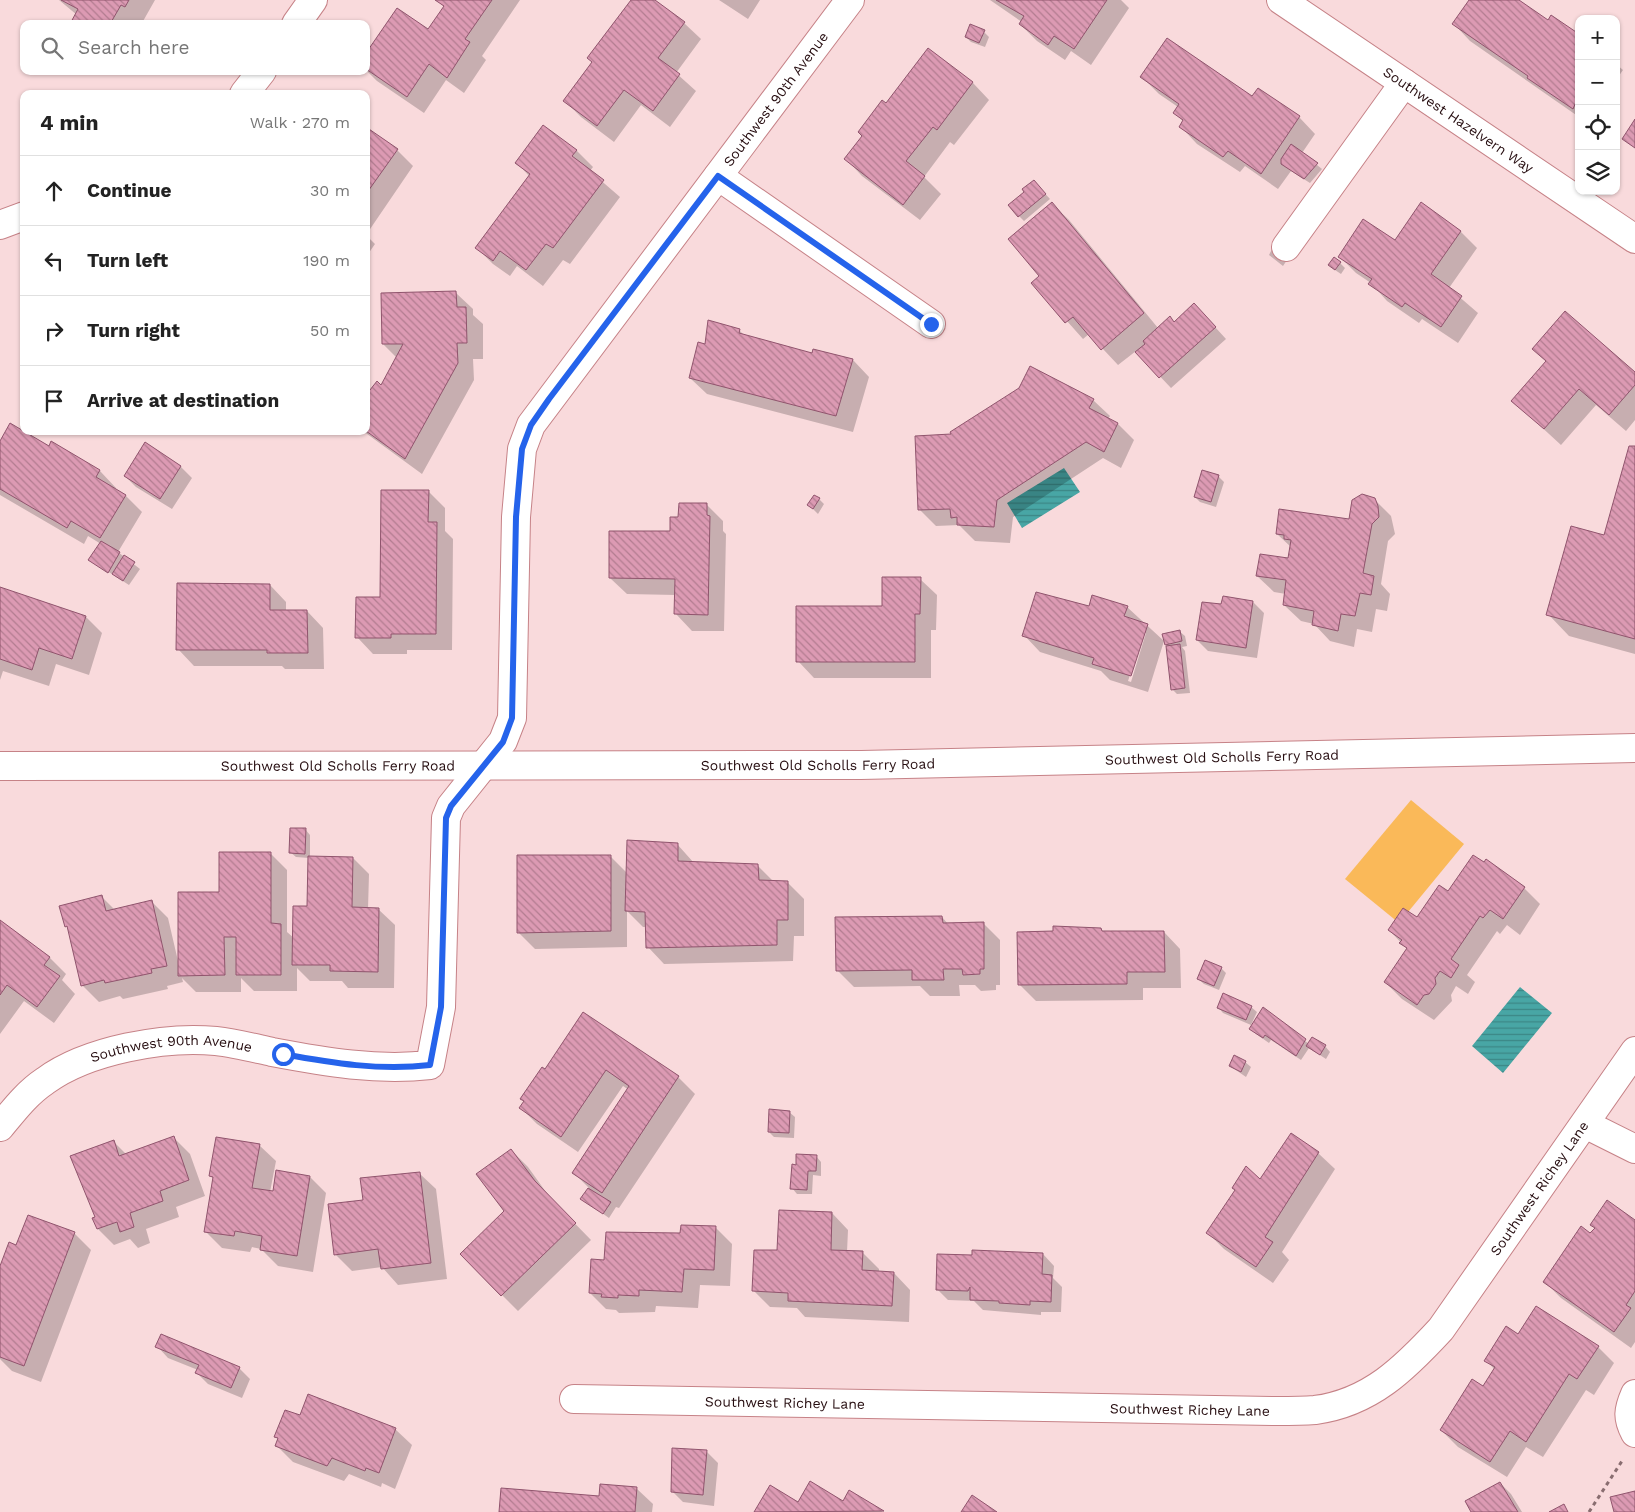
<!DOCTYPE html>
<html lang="en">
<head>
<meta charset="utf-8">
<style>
	:root { --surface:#fff; --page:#f6f6f6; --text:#222; --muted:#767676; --line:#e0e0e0 }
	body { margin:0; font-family:"Work Sans",sans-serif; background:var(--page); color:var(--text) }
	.controls { position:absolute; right:15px; top:15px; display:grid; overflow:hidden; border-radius:10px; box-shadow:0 1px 4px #0004 }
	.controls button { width:45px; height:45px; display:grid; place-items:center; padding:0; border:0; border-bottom:1px solid var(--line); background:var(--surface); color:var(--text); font:25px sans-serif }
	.stop { position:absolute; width:15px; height:15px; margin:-11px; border:4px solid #2563eb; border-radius:50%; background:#fff }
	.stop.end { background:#2563eb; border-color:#fff; box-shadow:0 1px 5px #0008 }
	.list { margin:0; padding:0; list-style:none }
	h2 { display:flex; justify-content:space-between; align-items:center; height:65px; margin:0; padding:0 20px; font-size:21px }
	h2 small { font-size:16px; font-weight:400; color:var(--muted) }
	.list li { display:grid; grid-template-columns:32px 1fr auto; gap:15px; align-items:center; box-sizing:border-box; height:70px; padding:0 20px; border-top:1px solid var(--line) }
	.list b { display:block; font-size:19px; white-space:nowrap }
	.list em { font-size:16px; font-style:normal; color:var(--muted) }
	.icon { flex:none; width:28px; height:28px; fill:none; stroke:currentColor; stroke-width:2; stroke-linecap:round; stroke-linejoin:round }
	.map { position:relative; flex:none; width:1635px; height:1512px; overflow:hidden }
	.search { position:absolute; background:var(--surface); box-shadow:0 1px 4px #0004; left:20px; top:20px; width:350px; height:55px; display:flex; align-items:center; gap:12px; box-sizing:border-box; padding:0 18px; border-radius:10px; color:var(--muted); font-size:19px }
	.panel { position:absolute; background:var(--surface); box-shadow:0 1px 4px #0004; left:20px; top:90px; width:350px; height:345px; border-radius:10px }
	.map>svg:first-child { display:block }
	.pitch { fill:#fab959 }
	.water { fill:url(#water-rules) }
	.shadow { fill:#0003; fill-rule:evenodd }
	.building { fill:url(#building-back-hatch); stroke:#90546d }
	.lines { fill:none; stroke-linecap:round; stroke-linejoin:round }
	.minor-casing { stroke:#c68287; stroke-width:30 }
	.path { stroke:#896d70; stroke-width:3; stroke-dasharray:4 4; stroke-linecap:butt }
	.minor { stroke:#fff; stroke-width:28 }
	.route { stroke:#2563eb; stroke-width:6 }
	.labels { text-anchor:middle; stroke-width:4.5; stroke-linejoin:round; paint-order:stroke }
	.street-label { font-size:14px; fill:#260d10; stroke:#fff }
</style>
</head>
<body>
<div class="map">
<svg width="1635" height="1512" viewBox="0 0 1635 1512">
	<defs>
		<pattern id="water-rules" width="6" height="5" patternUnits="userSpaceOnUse" patternTransform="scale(1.25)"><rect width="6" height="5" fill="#48a6a5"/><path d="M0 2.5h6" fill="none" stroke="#3c8685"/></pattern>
		<pattern id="building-back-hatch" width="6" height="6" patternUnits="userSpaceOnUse" patternTransform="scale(1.25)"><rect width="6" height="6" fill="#dc9ab3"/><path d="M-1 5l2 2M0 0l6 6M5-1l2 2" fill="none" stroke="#b27c90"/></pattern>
	</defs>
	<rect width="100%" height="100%" fill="#f9dadc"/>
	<path class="pitch" d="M1411,800L1464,844L1399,923L1345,879Z"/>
	<path class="water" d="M1064,468L1080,492L1022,528L1007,503Z
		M1520,987L1552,1013L1503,1073L1472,1046Z"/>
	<path class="shadow" d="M59,0H155L142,23L138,20L136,24H72L77,15Z
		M437,0H520L482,56L486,60L464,93L446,80L424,113L377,81L366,70V56L428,31L445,8Z
		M632,0H653L684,23L701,39L676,73L696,91L670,127L641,105L614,142L581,117L565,101L593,63Z
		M719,0H760L748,19Z
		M990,0H1121L1129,8L1091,65L1071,51L1065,60L1037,41L1020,24L1022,22Z
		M1470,0H1515L1548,21L1579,35V117L1470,41L1454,24Z
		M984,32L989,37L985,47L971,42L966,37Z
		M928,50L973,83L989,100L954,145L950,142L924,177L941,194L920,220L862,176L846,159Z
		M1616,64L1623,70L1616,80Z
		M1142,77L1252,98L1299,117L1315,134L1302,153L1322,169L1310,183L1291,171L1278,189L1245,166L1240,172L1197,144L1181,127L1184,122L1174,113L1178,107L1159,94Z
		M543,126L577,151L593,167L590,171L620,197L570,264L563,260L543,286L517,266L510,276L493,264L476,247L530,177L517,163Z
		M366,128L397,150L413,166L366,235Z
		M1039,187L1050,199L1024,221L1019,216Z
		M1052,204L1069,220L1158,328L1205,316L1226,339L1171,388L1136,351L1118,365L1089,334L1083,339L1033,283L1041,276Z
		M1461,232L1477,248L1449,288L1478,313L1458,343L1422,319L1419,323L1387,301L1371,283L1356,273L1340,257L1395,242Z
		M366,235L375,244L366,257Z
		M1272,249L1287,260L1283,266L1269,255Z
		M1340,263L1345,268L1341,274L1335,270Z
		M456,293L473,309V315L483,324V359H473L474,380L422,474L363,431H366V397L382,386L397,358L383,344Z
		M739,330L745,336L813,354L814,350L853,360L869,377L853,432L707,394L690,378L706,346Z
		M1534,349L1635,374V420L1626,431L1596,405L1561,445L1513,401L1547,362Z
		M1093,400L1110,416L1108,419L1118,424L1134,440L1121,468L1103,458L1013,517L1010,543L975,541L959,525L936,526L920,510L953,436Z
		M0,443L49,447L52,443L100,471L116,488L115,489L126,496L142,512L118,552L140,569L129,585L90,560L101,544L88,536L84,544L0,495Z
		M145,444L181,467L192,478L172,509L136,487L125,476Z
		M1635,447V654L1569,636L1548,614L1605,536Z
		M1203,472L1219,477L1224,482L1216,507L1200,502L1195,497Z
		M428,491L445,508V531L453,539L452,650H407V654H373L357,637L382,598Z
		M819,499L824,504L818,514L809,505Z
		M1374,499L1391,516L1395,534L1388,541L1381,584L1390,594L1387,611L1376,609L1372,632L1357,629L1354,647L1330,641L1314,624L1301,621L1284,605L1286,594L1274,592L1257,576L1289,560L1291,547L1277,534L1350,521Z
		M707,505L723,521V531L726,534L724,631H692L676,614V595L627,594L610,578L671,533L679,518Z
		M920,579L937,595L936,630H931V678H814L798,661L883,608Z
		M270,585L286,602V611H307L323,628L324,669H285L282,666H194L178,649Z
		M0,588L86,617L102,633L89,675L56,664L49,686L3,671L0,680Z
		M1224,598L1253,602L1264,613L1257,658L1208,651L1197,640L1222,606Z
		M1127,607L1164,641L1148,692L1110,680L1101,671L1040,652L1024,635L1089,608ZM1144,633H1146L1131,682L1128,681Z
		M1179,631L1185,636L1187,646L1182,647L1185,651L1190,693L1177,694L1172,689L1166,644Z
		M305,829L310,835V857L353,858L369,874L368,909H378L395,925L394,988H348L342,981H310L297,968V991H254L241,978V992H196L182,978L183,982L167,986L168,989L123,999L120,996L99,1002L82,985L69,929L66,926L101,896L115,910L151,901L168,918L178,961L220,894L270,853L287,870V932L294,938L308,908L309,858L296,857L290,852Z
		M677,844L694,863L757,865L774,882H787L804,899V936H794L793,961L664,964L648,947L647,927H643L627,911V947L535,949L518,932L610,856L627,873Z
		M1524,888L1540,904L1520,935L1507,925L1500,934L1497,931L1467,975L1475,982L1468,994L1456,986L1451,995L1452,1001L1434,1020L1402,999L1385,982L1407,949L1389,930L1417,919L1449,893Z
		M942,917L948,924L983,923L1000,940V985H996V990L981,991L975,985H959L960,996H930L920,986L854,987L838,971Z
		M0,922L50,958L66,974L62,980L75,994L54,1023L24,1001L0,1034Z
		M1101,929L1104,933L1164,932L1180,949L1181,988H1143V1000L1036,1001L1019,984Z
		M1221,968L1226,973L1219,990L1204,984L1198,979Z
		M1218,1007H1251L1257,1012L1251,1025L1223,1013Z
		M1264,1009L1309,1044L1325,1046L1330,1052L1326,1059L1309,1048L1301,1060L1271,1040L1269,1043L1256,1034L1250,1028Z
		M583,1013L678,1077L695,1094L619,1208L616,1207L609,1218L582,1199L589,1188L573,1172L629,1090L623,1086L578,1152L537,1124L521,1108L525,1102L522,1099L545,1071Z
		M1245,1062L1251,1067L1246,1077L1230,1066Z
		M789,1112L795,1117L794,1138L774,1137L769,1132Z
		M174,1138L190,1154L205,1196L176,1207L179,1217L146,1229L150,1243L138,1248L130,1239L114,1245L98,1229L94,1219L97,1218L113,1141L127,1155Z
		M259,1145L276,1161L270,1192L310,1177L326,1193L313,1272L278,1266L261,1249L252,1247L250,1252L222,1248L205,1231L214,1179L211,1176Z
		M511,1150L528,1167L551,1199L591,1240L518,1311L461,1254L505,1212Z
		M1318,1153L1335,1169L1282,1252L1289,1260L1273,1283L1224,1249L1208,1233L1260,1181Z
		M816,1156L821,1162V1176L813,1175L812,1194H797L792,1188L797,1166Z
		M419,1173L436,1189L447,1279L398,1285L382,1267L352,1271L335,1254L364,1201Z
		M832,1213L848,1230L847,1252H862L879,1269V1272L894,1273L910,1290L909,1322L805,1317L797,1308L770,1307L754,1291L778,1252Z
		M1635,1222V1342L1631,1348L1561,1298L1544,1281L1596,1229L1591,1225Z
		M716,1228L732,1244L730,1286L700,1285L698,1308L656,1306L655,1312L619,1313L616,1310L606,1309L590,1293L682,1234Z
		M74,1233L91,1250L41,1382L12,1371L0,1359V1268L17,1247Z
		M1043,1254L1054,1266L1053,1278L1062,1287L1061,1312H1041V1315L983,1310L974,1301L948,1300L937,1289L973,1256Z
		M1518,1335L1598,1347L1614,1363L1594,1395L1586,1390L1543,1457L1526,1447L1507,1477L1458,1447L1441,1430L1483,1387L1495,1370L1486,1360Z
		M157,1346L239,1368L250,1379L242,1398L208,1384L197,1373L198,1370L168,1358Z
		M301,1416L395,1429L412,1445L395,1489L382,1483L381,1487L349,1474L344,1481L293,1462L276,1445L278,1439L276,1437Z
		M707,1452L718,1463L714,1506L683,1502L672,1491Z
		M1500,1483L1511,1494L1522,1512H1473Z
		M771,1487L798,1503H844L850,1492L883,1512H755Z
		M636,1488L653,1504L652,1512H501L600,1497Z"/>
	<path class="building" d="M61,0H129L125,7L121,5L110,24H70L78,9Z
		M435,0H492L465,39L470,42L447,78L429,64L407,97L366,69V53L397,8L428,29L444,6Z
		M631,0H655L685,22L658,58L680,74L653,111L624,90L597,126L563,101L592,62L587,58Z
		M996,0H1107L1074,49L1054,36L1048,45L1019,24L1024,16Z
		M1469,0H1519L1548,20L1551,15L1579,34V95L1573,109L1527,78L1528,76L1452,24Z
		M970,24L985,30L979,43L965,37Z
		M1167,38L1252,96L1258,88L1300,116L1261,174L1228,151L1223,157L1179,127L1183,120L1173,113L1179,104L1140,77Z
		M928,48L973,82L937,130L933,127L906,161L925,176L903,205L844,159L862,136L858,132L882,100L886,103Z
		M1635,119V148L1622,139Z
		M543,125L577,150L572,156L604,180L553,248L546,244L526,270L500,251L493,261L475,248L530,174L515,163Z
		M366,127L398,149L366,194Z
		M1291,144L1318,163L1304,179L1281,164V159Z
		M1034,180L1046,194L1018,217L1008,205L1024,192L1022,189Z
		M1052,202L1144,313L1101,350L1073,317L1065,323L1031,283L1039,276L1008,239Z
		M1421,202L1461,231L1431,274L1462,296L1441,327L1405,303L1402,307L1368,284L1372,279L1338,257L1363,219L1395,240Z
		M1334,257L1341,262L1335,270L1328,265Z
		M456,291L457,307H466L467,343H457L458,363L405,459L366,431V395L377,381L381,385L403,344H382L381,293Z
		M1194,303L1216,327L1159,378L1135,352L1145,344L1143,341L1170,316L1174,322Z
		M1565,311L1635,372V385L1609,415L1579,389L1544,429L1511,401L1546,361L1532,349Z
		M708,320L740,329L739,333L812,353L813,349L853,359L836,416L689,378L698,342L705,344Z
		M1030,366L1094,399L1089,408L1118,423L1104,452L1086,442L997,500L994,527L957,525V517L951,518L950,509L918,510L915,436L951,434L950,432L1019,388Z
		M10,423L49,446L51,441L100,470L96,477L126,495L100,538L71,521L67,528L0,489V441Z
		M145,442L181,466L160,499L124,476Z
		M1629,446H1635V639L1546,615L1571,526L1604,535Z
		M1202,470L1219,475L1211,502L1194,497Z
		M381,490H429L428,522H437L436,634H391V638H355L356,597H380Z
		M1362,494L1375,498L1378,506L1379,517L1372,524L1363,573L1374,576L1371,595L1360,593L1355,616L1341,614L1338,631L1312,625L1314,611L1283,605L1286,580L1256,576L1260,554L1288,558L1291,540L1284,539V535L1276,534L1279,509L1349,519L1352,500Z
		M814,495L820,498L813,509L807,505Z
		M679,503H707V515L710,516L708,615L674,614L675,579L609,578V531H670V517H678Z
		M101,541L120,552L108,573L88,560Z
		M124,555L135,562L123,581L112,574Z
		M882,577H921L920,614H915V662H796V606H882Z
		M177,583L270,584V610H307L308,653H267V650H176Z
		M0,587L86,616L72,659L39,648L32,670L0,659Z
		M1036,592L1089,606L1092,595L1128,606L1124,616L1148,624L1131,676L1092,664L1094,658L1022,636Z
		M1223,596L1253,601L1246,648L1196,640L1202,602L1221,604Z
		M1180,630L1182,641L1165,645L1162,634Z
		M1180,644L1185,688L1171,690L1166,646Z
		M290,828H306L305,854L289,853Z
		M627,840L678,843V861L758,864L759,880L788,881V920H777V945L646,948L645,912L625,911Z
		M219,852H271V923L281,924V975H236V937H224L225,975L178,976V892H219Z
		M517,855H611V931L517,933Z
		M1473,855L1484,862L1486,859L1525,887L1503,919L1490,910L1483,918L1480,916L1451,959L1459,965L1451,978L1440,971L1435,978L1436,984L1429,994L1424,995L1417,1005L1384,982L1407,948L1399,943L1402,940L1388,930L1403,908L1417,917L1439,885L1448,891Z
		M308,856L353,857L352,907L379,908L378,972L330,971V965H292L293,906H307Z
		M102,895L106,911L152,900L167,966L151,969L152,973L105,983L104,980L81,986L67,926L65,927L59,906Z
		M942,916L943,923L984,922V969H980V974L963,975L962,969H943L944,980H912V970L836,971L835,917Z
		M0,920L50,957L44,965L60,976L37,1007L7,985L0,995Z
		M1053,926L1101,928L1102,931H1164L1165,972H1127V984L1018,985L1017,932L1053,931Z
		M1205,960L1222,967L1214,986L1197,979Z
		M1223,993L1252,1006L1246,1020L1217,1008Z
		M1263,1007L1306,1039L1296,1056L1265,1035L1263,1038L1249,1029Z
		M583,1012L679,1076L602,1193L572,1173L629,1086L606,1070L561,1137L519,1108L524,1101L520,1099L542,1067L545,1069Z
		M1312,1037L1326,1045L1320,1055L1306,1046Z
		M1234,1055L1246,1061L1241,1072L1229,1066Z
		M769,1109L790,1111L789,1133L768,1132Z
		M1291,1133L1319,1152L1265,1237L1273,1242L1256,1267L1206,1233L1235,1190L1232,1188L1246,1166L1260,1179Z
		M174,1136L189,1180L160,1191L163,1201L130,1213L134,1227L120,1232L117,1222L97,1229L92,1218L95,1217L70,1156L114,1140L119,1156Z
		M216,1137L260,1144L252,1188L273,1191L276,1170L310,1176L297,1256L260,1250L262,1236L235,1231L234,1236L204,1232L213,1177L209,1176Z
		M511,1149L535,1181L576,1223L501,1296L460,1254L504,1211L476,1174Z
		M796,1154L817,1155L816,1171H808L807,1190L790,1189L792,1164L796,1165Z
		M420,1172L431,1263L381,1269L378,1249L334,1255L328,1204L363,1200L360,1178Z
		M588,1188L611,1202L603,1214L580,1199Z
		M1607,1200L1635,1220V1291L1626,1305L1631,1308L1614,1332L1543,1282L1581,1226L1590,1233L1595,1228L1590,1225Z
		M779,1210L832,1212L831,1250L863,1251L862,1270L894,1272L892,1306L788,1301V1293L752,1291L754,1250H777Z
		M28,1215L75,1232L24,1366L0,1357V1266L9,1242L16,1245Z
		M681,1225L716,1226L714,1270L684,1269L682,1292L639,1290V1296L618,1295V1298L601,1297L602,1294L589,1293L591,1259L604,1260L606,1232L680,1233Z
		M972,1250L1043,1253L1042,1274L1052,1275L1051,1302L1030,1301V1305L999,1303V1301L970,1300V1287L968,1291L936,1290L937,1254L972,1255Z
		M1536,1306L1599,1346L1577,1379L1569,1374L1526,1442L1510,1431L1490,1462L1440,1430L1472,1379L1483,1386L1495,1367L1484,1361L1506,1326L1518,1334Z
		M161,1334L240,1367L231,1388L195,1373L199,1365L155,1347Z
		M308,1394L396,1428L379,1473L366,1468L365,1471L332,1458L327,1466L275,1446L278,1438L274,1437L285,1410L300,1415Z
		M672,1448L707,1450L703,1495L671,1492Z
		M810,1481L843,1501L849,1490L884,1511L754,1512L770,1485L798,1502Z
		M1500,1482L1518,1512H1471L1465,1501Z
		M600,1484L637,1487L635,1512H499L501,1488L599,1496Z
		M1635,1491V1512H1614L1610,1497Z
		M972,1495L997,1512H961Z
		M1564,1504L1568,1512H1549Z"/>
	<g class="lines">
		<defs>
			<g id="minor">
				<path id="s1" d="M1281,0L1635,239"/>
				<path d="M296,24L313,0"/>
				<path d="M244,94L262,71"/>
				<path d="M718,176L931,324"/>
				<path d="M0,225L24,216"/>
				<path d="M1286,247L1404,83"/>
				<path id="s2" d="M0,766L861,765L1635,748"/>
				<path d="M1585,1124L1635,1149"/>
				<path id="s3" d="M0,1127C14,1110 27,1093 45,1081C87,1050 165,1036 216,1041C235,1043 254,1048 272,1052C325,1062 377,1071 430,1065L441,1007L446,818L451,806L503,741L512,718L516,517L522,449L531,425L850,0"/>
				<path d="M1635,1394C1628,1410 1627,1418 1635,1433"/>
				<path id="s4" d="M574,1399L1276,1411C1289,1411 1302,1411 1315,1410C1370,1403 1405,1368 1441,1329L1635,1051"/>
			</g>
		</defs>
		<use href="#minor" class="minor-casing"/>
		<path class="path" d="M1589,1512L1622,1461"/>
		<use href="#minor" class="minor"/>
	</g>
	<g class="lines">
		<path class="route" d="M283,1054C332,1063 380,1071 430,1065L441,1007L446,818L451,806L503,742L512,718L516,517L522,449L531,425L549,399L718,176L931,324"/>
	</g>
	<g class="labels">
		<g class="street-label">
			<text dy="5" stroke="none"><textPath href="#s3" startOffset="1531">Southwest 90th Avenue</textPath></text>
			<text dy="5" stroke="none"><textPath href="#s1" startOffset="214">Southwest Hazelvern Way</textPath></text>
			<text dy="5" stroke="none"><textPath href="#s2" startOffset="1222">Southwest Old Scholls Ferry Road</textPath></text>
			<text dy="5" stroke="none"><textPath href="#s2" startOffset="818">Southwest Old Scholls Ferry Road</textPath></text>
			<text dy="5" stroke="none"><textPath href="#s2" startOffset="338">Southwest Old Scholls Ferry Road</textPath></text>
			<text dy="5" stroke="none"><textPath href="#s3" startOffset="198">Southwest 90th Avenue</textPath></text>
			<text dy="5" stroke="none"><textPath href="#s4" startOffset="1066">Southwest Richey Lane</textPath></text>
			<text dy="5" stroke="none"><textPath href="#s4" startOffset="211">Southwest Richey Lane</textPath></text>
			<text dy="5" stroke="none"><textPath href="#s4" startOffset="616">Southwest Richey Lane</textPath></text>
		</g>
	</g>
</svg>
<div class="controls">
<button>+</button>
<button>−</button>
<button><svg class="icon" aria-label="locate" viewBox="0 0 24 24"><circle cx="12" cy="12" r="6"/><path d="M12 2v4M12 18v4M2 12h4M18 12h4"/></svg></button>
<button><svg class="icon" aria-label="layers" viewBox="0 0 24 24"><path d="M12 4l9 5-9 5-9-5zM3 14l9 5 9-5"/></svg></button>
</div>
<div class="stop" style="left:283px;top:1054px"></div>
<div class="stop end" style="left:931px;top:324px"></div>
<div class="search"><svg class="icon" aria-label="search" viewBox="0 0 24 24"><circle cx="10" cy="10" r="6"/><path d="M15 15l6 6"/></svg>Search here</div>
<section class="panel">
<h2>4 min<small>Walk · 270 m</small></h2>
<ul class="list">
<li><svg class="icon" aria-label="ahead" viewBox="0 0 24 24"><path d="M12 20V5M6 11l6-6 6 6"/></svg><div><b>Continue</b></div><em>30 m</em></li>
<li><svg class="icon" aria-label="left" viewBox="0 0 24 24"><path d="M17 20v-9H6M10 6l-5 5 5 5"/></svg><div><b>Turn left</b></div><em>190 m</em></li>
<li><svg class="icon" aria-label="right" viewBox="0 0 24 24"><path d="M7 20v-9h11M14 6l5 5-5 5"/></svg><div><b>Turn right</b></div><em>50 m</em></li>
<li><svg class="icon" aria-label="arrive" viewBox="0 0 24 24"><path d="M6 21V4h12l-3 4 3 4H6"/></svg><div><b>Arrive at destination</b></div></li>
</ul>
</section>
</div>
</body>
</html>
